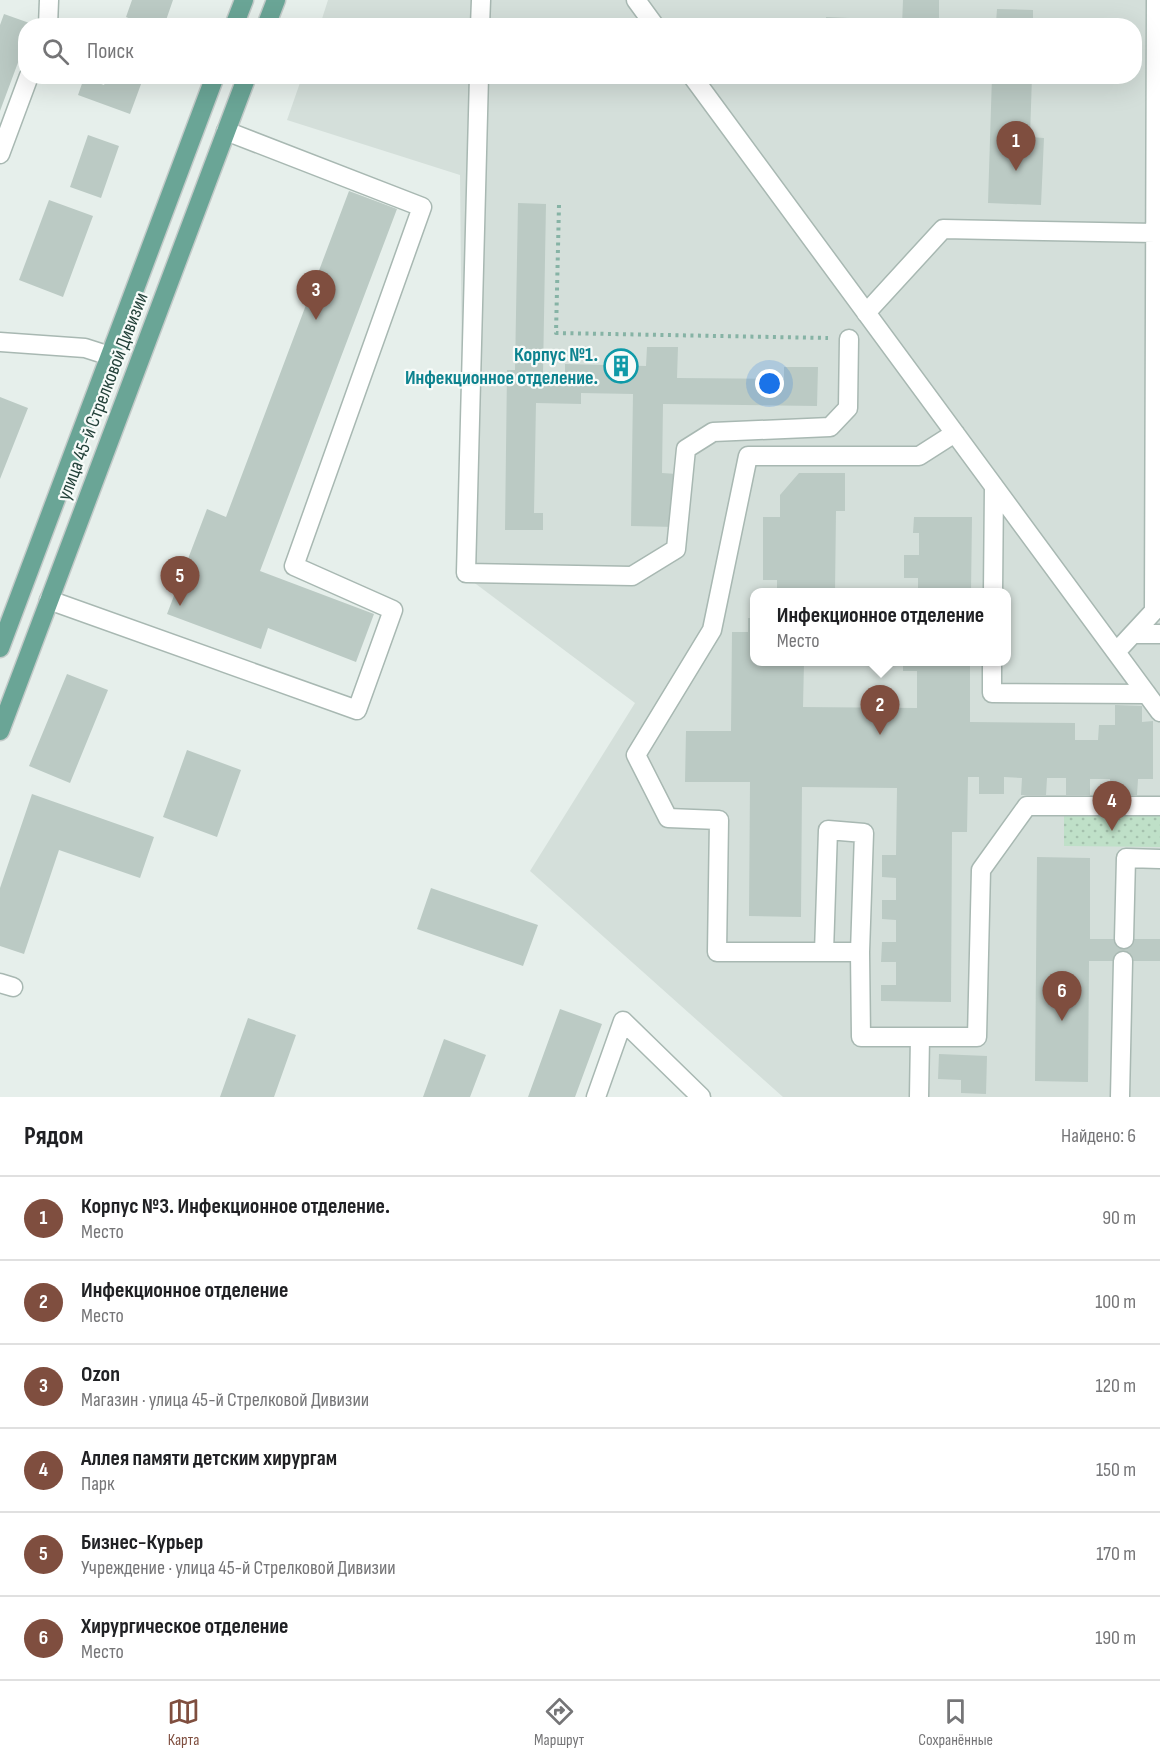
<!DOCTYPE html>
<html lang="ru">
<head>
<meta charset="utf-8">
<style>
	:root { --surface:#fff; --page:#f2f2f2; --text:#202124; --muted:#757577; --line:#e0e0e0; --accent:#7f4e3f }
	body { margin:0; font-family:"Sofia Sans Condensed",sans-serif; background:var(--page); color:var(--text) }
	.you { position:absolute; left:770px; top:384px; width:21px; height:21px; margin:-15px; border:4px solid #fff; border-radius:50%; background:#1a73e8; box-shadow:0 0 0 9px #1a73e833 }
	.badge { display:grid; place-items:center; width:39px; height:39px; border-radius:50%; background:var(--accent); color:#fff; font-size:20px; font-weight:700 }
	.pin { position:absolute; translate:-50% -50px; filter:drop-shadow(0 2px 3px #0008) }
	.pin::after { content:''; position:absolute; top:32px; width:21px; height:18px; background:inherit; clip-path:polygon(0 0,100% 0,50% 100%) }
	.popup { position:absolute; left:750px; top:588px; width:261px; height:78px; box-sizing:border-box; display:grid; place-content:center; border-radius:12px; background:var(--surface); filter:drop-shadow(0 2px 4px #0005); font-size:20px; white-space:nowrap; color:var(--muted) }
	.popup b { font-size:22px; color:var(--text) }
	.popup::after { content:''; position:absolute; left:50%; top:100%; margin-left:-12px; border:12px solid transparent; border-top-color:var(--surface) }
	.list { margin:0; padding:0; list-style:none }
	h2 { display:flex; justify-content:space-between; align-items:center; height:78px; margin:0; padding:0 24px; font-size:26px }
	h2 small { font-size:20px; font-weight:400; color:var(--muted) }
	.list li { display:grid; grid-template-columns:39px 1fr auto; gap:18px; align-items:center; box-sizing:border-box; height:84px; padding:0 24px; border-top:2px solid var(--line) }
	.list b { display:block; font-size:22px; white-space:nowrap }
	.list p { margin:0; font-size:20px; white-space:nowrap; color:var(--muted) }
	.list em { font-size:20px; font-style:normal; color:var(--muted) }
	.icon { flex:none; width:33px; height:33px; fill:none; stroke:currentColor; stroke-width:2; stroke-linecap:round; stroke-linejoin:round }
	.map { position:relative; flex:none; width:1160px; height:1097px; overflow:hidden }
	.search { position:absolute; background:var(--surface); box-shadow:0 6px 24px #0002; left:18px; right:18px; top:18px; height:66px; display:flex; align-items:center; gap:15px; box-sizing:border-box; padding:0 21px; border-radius:24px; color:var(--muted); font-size:22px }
	.sheet { height:582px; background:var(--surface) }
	nav { display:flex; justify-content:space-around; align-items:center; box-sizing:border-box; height:84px; border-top:2px solid var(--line); background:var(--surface); font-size:16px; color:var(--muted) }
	nav a { display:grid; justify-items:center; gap:3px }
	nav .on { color:var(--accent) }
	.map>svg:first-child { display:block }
	.built { fill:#d4dfda; fill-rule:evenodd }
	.garden { fill:url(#garden-dots) }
	.building { fill:#bbcac4 }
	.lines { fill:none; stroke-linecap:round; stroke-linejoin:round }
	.minor-casing { stroke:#a8b8b2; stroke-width:21 }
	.major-casing { stroke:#c2cac8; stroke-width:21 }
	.path { stroke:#86b3a5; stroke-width:4; stroke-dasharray:3 4.5; stroke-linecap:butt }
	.minor { stroke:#fff; stroke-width:18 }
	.major { stroke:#6aa596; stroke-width:18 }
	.labels { text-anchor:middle; stroke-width:4.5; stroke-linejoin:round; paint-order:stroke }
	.culture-label { font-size:20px; font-weight:bold; fill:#0d838f; stroke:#f7fbf9; text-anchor:end }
	.street-label { font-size:20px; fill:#24423a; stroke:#f7fbf9 }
</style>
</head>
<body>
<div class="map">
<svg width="1160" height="1097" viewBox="0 0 1160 1097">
	<defs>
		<pattern id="garden-dots" width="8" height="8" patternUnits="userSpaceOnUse" patternTransform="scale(1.5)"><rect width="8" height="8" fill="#bfe0c8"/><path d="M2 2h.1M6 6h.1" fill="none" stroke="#a4c1ad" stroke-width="1.8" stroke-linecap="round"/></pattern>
	</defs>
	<rect width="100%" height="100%" fill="#e6efeb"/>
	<path class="built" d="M328,0H1160V1097H783L530,871L635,703L464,575L460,175L287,120L302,77L1134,76V26L320,25ZM754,592H1006V662H754Z"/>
	<path class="garden" d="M1064,814L1160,816V847L1064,846Z"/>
	<path class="building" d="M132,0H173L164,26H147L126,17Z
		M903,0H939V21L996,23L997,9L1033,10V26H902Z
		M4,14L35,25L26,26V41L0,111V25Z
		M826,17L872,19L871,26H826Z
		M108,76H144L130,114L78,95L84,78L104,85Z
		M992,76H1032L1030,137L1044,138L1041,205L988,203Z
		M1059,76H1114V80L1059,78Z
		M88,135L119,146L101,198L70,187Z
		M349,191L397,209L260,571L374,614L356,662L268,628L261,649L167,614L207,509L226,517Z
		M49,200L93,216L63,297L19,280Z
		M518,203L546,204L543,373H565V364L646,366L647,347H678L677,378L784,379V367H818L817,406L663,404L662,473L677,474L676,527L631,526L633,394L581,393V404L536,403L534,513H543V530H505L507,370H515Z
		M0,397L28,408L0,479Z
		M799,473H845V511H836L835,592H777V580H763V517H780V495Z
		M914,517H972L971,592H918V578H904V555H919V533H913Z
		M748,618H754V662H804L803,707L917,708V671H903V662H970V722L1075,723V740H1098L1099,725H1115V705L1142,706V722L1153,721V779H1138L1137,795H1110V779H1090V795H1066V778H1047L1046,795H1021L1022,778L1004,777V794H979V777H968L967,832H952L951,1002L881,1001V985H896V962H881L882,942H896V920L882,919V900H896V878L882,877V855H896L897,788L802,787L801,917L749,916L750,782H685L686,731H731L732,632H748Z
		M67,674L108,690L70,783L29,766Z
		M187,750L241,770L217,837L163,817Z
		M32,794L154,837L140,878L59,850L24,954L0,946V888Z
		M1037,857L1090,858V939H1160V961H1089L1088,1082L1035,1081Z
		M431,888L538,925L523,966L417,929Z
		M560,1009L602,1024L575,1097H528Z
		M248,1018L296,1035L274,1097H220Z
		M444,1039L486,1055L470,1097H423Z
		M939,1054L987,1056L986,1094L961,1093V1080L938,1079Z"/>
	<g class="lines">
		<defs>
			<path id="minor" d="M636,0L655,26
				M48,26L49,0
				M480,26L481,0
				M479,76L466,573L632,576L676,549L686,449L713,432L830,427L848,408L849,339
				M692,76L1160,712
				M0,154L29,76
				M866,313L943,229L1155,233
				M0,342L85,348L110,356
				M955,433L919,456H748L712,630L636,755L668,818L719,820L717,952H860L861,1037H977L981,870L1027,806H1160
				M993,592L994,486
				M49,600L357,710L393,610L294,566L422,207L226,131
				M1133,634H1160
				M1116,652L1154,611L1156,0
				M992,662V693L1147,694
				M1124,939L1126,858L1160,859
				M824,952L828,830L864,833L860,952
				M0,983L13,987
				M596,1097L623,1021L701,1097
				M919,1097L920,1037
				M1120,1097L1123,961"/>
			<path id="major" d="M234,26L244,0
				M266,26L276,0
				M0,648L215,76
				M0,731L247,76"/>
		</defs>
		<use href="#minor" class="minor-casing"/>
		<use href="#major" class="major-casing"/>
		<path class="path" d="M559,205L556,333L828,338"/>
		<use href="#minor" class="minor"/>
		<use href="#major" class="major"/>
	</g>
	<defs>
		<symbol id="building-ring" viewBox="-11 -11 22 22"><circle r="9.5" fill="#f7fbf9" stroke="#0f9aa8" stroke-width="1.5"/><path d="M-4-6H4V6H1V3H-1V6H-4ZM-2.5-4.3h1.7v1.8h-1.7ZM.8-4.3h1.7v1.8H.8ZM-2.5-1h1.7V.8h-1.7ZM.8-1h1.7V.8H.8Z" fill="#0f9aa8"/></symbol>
	</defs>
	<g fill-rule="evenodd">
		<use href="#building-ring" x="602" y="347" width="38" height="38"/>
	</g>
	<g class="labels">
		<g class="culture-label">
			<text x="598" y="361">Корпус №1.<tspan x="598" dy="23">Инфекционное отделение.</tspan></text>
		</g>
		<g class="street-label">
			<text transform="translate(102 396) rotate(-69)" y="7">улица 45-й Стрелковой Дивизии</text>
		</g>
	</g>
</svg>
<div class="you"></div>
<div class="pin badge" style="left:1016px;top:171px">1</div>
<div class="pin badge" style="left:880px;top:735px">2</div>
<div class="popup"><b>Инфекционное отделение</b>Место</div>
<div class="pin badge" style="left:316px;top:320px">3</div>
<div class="pin badge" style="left:1112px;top:831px">4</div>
<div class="pin badge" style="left:180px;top:606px">5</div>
<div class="pin badge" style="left:1062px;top:1021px">6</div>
<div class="search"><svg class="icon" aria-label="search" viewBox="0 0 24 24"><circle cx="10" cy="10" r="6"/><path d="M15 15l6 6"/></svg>Поиск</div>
</div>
<section class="sheet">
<h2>Рядом<small>Найдено: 6</small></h2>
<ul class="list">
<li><span class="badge">1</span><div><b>Корпус №3. Инфекционное отделение.</b><p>Место</p></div><em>90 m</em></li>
<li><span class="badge">2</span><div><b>Инфекционное отделение</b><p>Место</p></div><em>100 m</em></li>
<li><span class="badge">3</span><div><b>Ozon</b><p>Магазин · улица 45-й Стрелковой Дивизии</p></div><em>120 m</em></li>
<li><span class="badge">4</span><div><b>Аллея памяти детским хирургам</b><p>Парк</p></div><em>150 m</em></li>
<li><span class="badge">5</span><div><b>Бизнес-Курьер</b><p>Учреждение · улица 45-й Стрелковой Дивизии</p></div><em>170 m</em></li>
<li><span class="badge">6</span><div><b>Хирургическое отделение</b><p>Место</p></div><em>190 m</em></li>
</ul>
</section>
<nav>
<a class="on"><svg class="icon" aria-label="map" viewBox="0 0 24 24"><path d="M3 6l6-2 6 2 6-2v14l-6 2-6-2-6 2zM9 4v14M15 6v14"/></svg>Карта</a>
<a><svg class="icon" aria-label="directions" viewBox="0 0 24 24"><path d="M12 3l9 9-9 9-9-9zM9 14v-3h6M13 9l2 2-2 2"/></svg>Маршрут</a>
<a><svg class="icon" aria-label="saved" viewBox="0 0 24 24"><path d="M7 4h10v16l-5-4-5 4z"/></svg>Сохранённые</a>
</nav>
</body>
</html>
